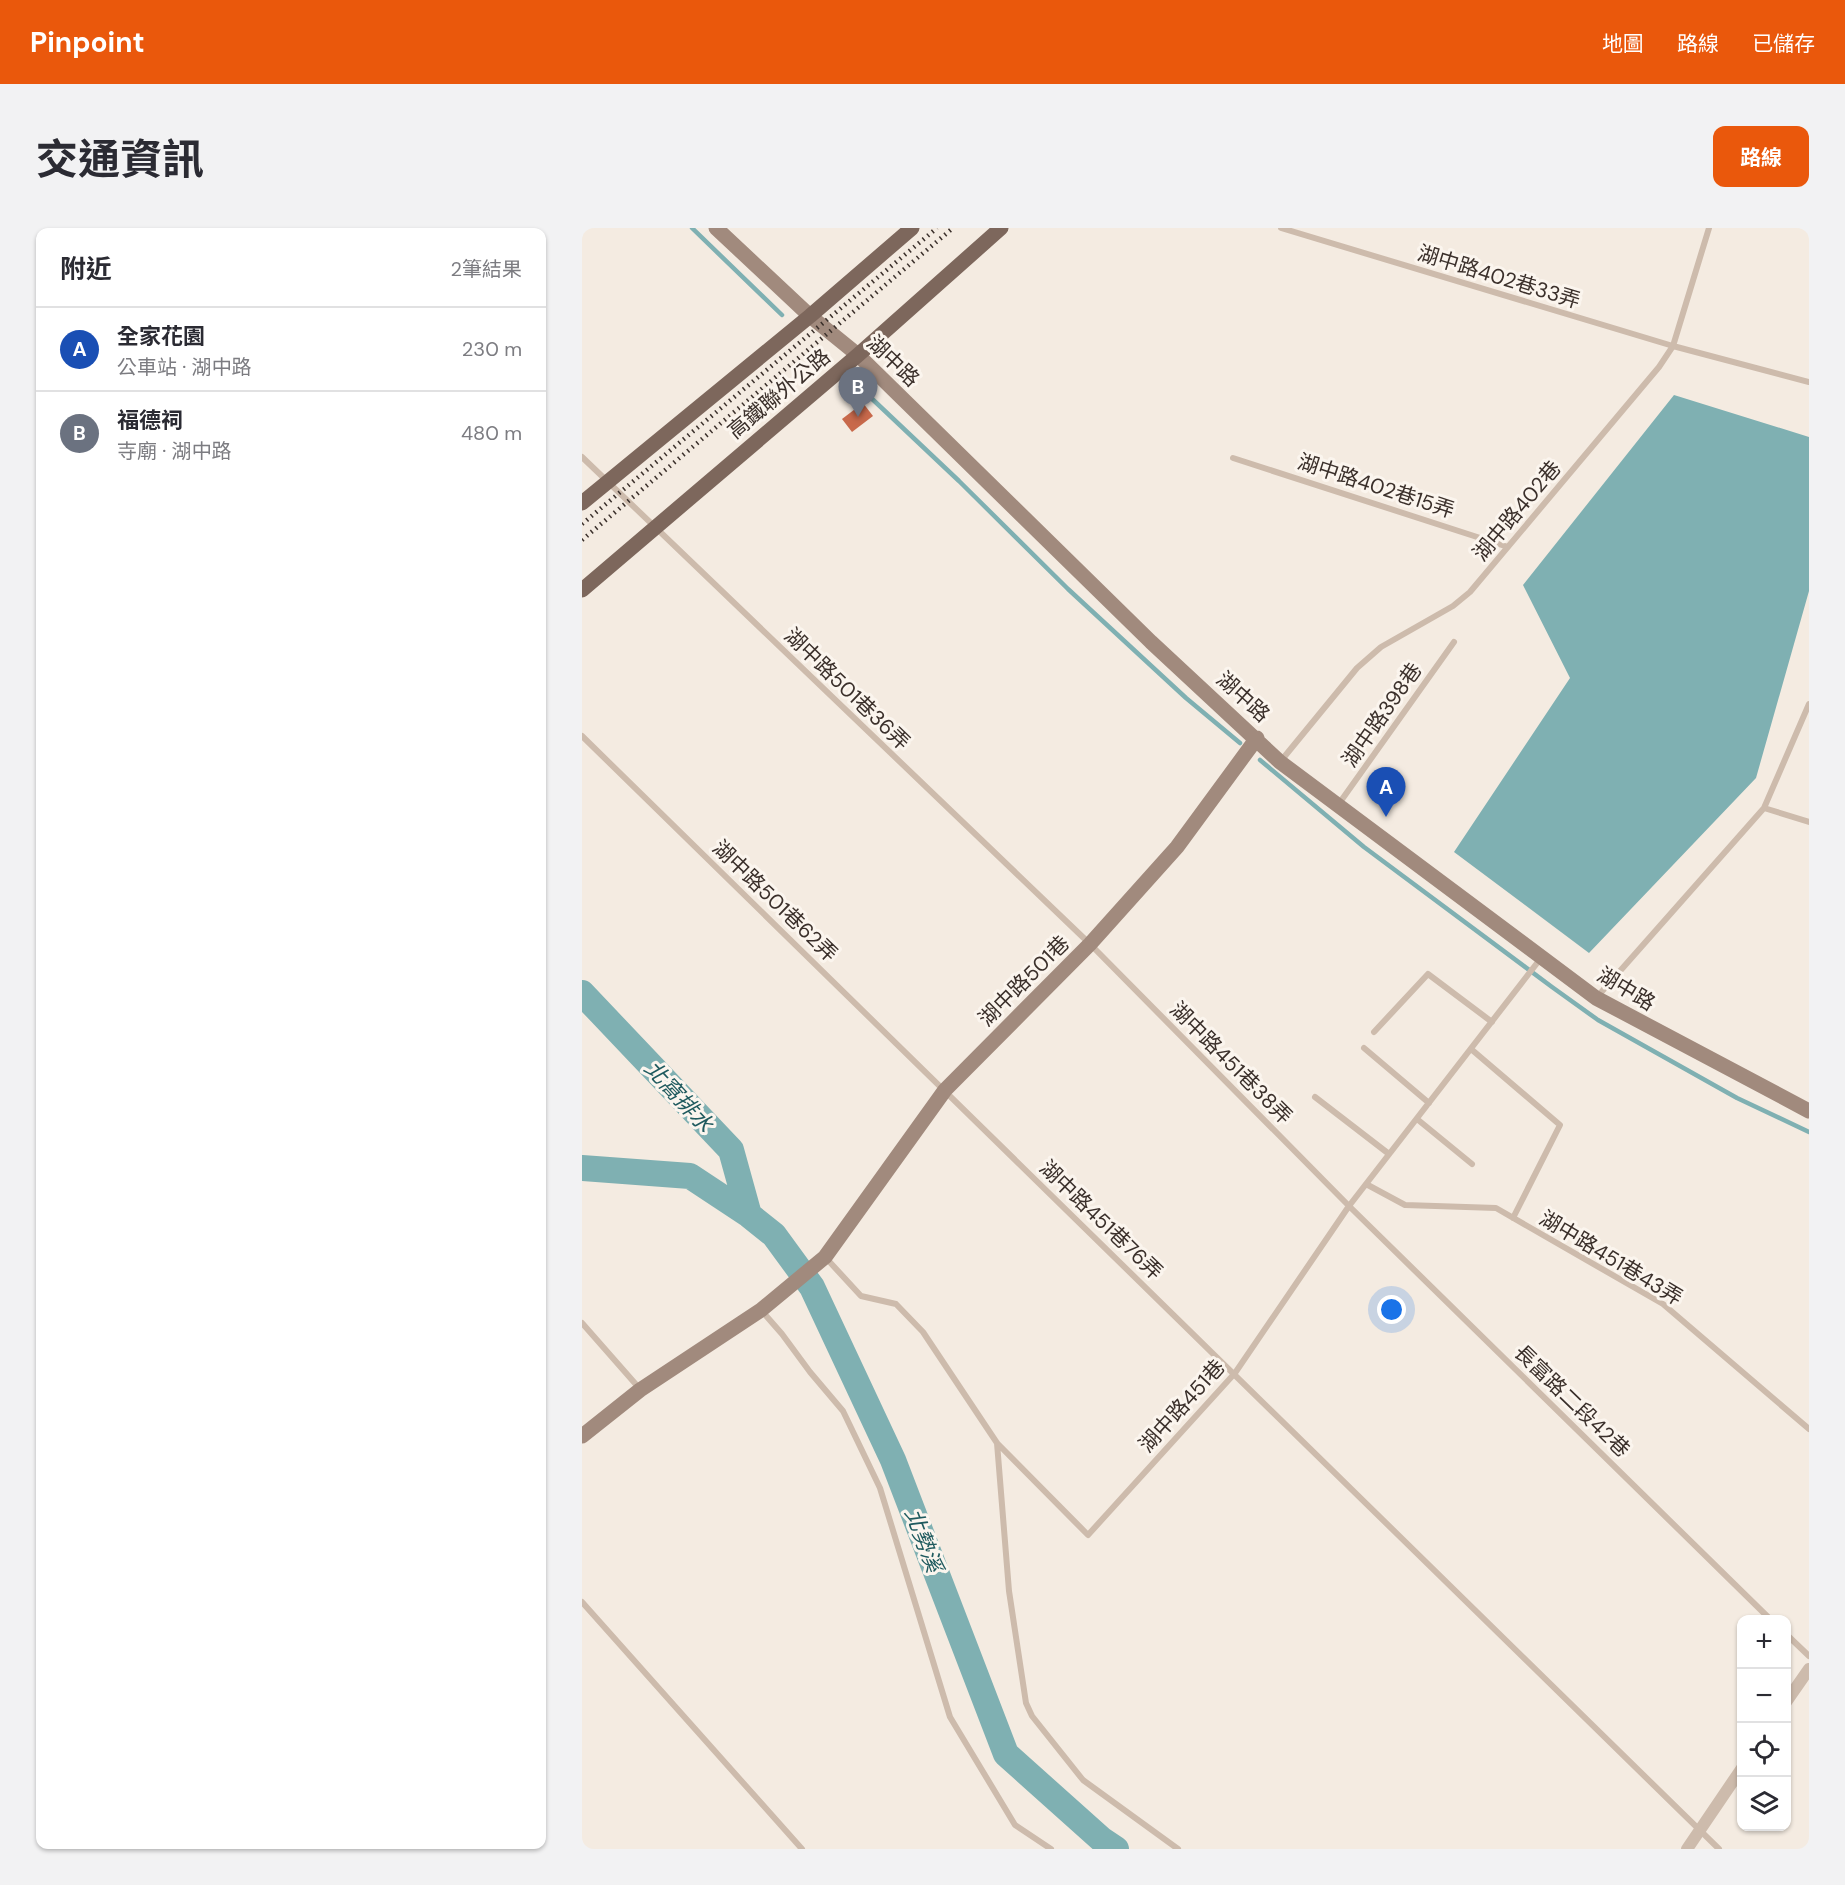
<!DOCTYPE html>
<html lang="zh-TW">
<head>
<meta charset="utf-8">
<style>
	:root { --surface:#fff; --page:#f2f2f3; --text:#2b2b33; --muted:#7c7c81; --line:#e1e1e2; --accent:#ea580c }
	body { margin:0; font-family:"DM Sans","Noto Sans TC",sans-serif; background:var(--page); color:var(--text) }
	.controls { position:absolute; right:18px; bottom:18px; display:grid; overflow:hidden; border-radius:12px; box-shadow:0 2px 4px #0004 }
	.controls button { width:54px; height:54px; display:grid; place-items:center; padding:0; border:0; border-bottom:2px solid var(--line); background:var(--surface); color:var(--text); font:30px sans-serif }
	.you { position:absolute; left:810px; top:1082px; width:21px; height:21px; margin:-15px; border:4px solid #fff; border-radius:50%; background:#1a73e8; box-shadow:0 0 0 9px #1a73e833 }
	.badge { display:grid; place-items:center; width:39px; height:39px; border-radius:50%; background:var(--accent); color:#fff; font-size:20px; font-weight:700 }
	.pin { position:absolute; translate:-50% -50px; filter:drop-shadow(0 2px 3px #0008) }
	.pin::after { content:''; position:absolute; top:32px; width:21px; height:18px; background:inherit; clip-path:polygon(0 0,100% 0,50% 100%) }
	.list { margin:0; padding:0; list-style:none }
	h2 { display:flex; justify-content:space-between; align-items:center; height:78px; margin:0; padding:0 24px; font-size:26px }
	h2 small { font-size:20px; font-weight:400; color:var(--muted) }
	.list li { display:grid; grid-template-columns:39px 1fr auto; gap:18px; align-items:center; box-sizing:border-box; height:84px; padding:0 24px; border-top:2px solid var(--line) }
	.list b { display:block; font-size:22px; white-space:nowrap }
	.list p { margin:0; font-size:20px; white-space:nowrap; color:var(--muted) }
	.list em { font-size:20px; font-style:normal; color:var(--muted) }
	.icon { flex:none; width:33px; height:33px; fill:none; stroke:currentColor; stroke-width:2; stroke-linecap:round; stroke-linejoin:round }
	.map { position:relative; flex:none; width:1227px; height:1621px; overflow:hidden; border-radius:12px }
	header { display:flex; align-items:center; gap:36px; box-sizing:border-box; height:84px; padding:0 30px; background:var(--accent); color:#fff }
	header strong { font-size:28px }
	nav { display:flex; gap:33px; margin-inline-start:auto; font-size:21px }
	.intro { display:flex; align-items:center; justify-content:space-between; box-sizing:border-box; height:144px; padding:0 36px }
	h1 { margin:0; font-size:42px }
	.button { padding:15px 27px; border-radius:12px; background:var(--accent); color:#fff; font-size:21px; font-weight:700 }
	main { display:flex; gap:36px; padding:0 36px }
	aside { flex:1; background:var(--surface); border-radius:12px; box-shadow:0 2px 4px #0004 }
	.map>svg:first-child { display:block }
	.water { fill:#7fb0b2 }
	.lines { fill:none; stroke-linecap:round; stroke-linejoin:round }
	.stream { stroke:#7fb0b2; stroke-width:4.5 }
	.river { stroke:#7fb0b2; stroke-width:26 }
	.building { fill:#c8694b }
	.lane { stroke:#cdbbac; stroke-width:6 }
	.street { stroke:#cdbbac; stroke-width:12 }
	.secondary { stroke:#a18a7d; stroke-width:15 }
	.primary { stroke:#7d675c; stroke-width:15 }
	.rail { stroke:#3b302b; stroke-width:4.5; stroke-dasharray:1.5 4.5; stroke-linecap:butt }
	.labels { text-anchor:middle; stroke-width:6; stroke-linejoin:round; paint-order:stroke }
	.street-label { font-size:21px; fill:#3b302b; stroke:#fbf5ee }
	.water-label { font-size:22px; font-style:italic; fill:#1f5a5e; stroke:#fbf5ee }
</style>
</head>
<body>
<header>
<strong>Pinpoint</strong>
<nav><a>地圖</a><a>路線</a><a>已儲存</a></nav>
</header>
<div class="intro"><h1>交通資訊</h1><a class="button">路線</a></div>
<main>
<aside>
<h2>附近<small>2筆結果</small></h2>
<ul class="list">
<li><span class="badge" style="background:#1a4fb4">A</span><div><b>全家花園</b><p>公車站 · 湖中路</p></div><em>230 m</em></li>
<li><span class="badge" style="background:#6b7280">B</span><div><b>福德祠</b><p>寺廟 · 湖中路</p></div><em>480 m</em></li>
</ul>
</aside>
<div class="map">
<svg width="1227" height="1621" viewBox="0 0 1227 1621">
	<rect width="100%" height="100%" fill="#f4ebe1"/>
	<path class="water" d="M1092,167L1227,209V363L1174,550L1007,725L872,624L988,450L941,357Z"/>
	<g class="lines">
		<path class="stream" d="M110,0L200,87
			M268,150L377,253L486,361L604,470L658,515
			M678,532L782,619L970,759L1016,792L1155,870L1227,904"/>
		<path class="river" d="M0,765L149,922L167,987
			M0,940L108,948L167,987L192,1007L230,1059L311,1232L424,1526L519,1611L534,1621"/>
	</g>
	<path class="building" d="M281,175L291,188L270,204L260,191Z"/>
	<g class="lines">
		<path class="lane" d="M699,0L1091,118L1227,154
			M0,229L508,716L767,978L1189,1392
			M651,230L926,319
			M0,508L1137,1621
			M698,534L775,440L799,419L871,378L888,364L1077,139L1091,118L1127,0
			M756,577L872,414
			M1182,580L1227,594
			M1015,769L1182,580L1227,476
			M792,804L846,746L910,794
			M782,820L847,875
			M889,821L978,897L931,990
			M733,869L807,926
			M835,891L890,936
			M784,956L823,977L914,980L1081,1076L1227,1201
			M244,1030L279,1068L314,1076L341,1104L415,1215L506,1307L653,1145L767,978L959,730
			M179,1082L200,1106L228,1144L261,1183L298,1260L368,1489L433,1597L469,1621
			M0,1095L58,1161
			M415,1215L427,1363L444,1475L450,1488L501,1552L596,1621
			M0,1374L220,1621
			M1204,1406L1227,1428"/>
		<path class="street" d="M1204,1474L1227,1441
			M1105,1621L1160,1540"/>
		<path class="secondary" d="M134,0L228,88L276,127L569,414L698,534L1014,770L1227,883
			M0,1208L58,1162L179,1082L243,1029L363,862L508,716L595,619L675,510"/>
		<path class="primary" d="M0,275L228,88L330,0
			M0,362L276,127L419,0"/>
		<path class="rail" d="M0,296L355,0
			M0,312L371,0"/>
	</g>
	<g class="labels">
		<g class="street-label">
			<text transform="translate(917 49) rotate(17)" y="7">湖中路402巷33弄</text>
			<text transform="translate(311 133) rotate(44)" y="7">湖中路</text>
			<text transform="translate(197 166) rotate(-40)" y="7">高鐵聯外公路</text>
			<text transform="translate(794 258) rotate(18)" y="7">湖中路402巷15弄</text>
			<text transform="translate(935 283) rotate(-50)" y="7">湖中路402巷</text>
			<text transform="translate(265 461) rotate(44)" y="7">湖中路501巷36弄</text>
			<text transform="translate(661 469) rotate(42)" y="7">湖中路</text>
			<text transform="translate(800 487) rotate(-55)" y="7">湖中路398巷</text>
			<text transform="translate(193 673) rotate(44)" y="7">湖中路501巷62弄</text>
			<text transform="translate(442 753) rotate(-45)" y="7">湖中路501巷</text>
			<text transform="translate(1044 761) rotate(31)" y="7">湖中路</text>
			<text transform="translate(649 835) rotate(45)" y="7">湖中路451巷38弄</text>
			<text transform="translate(519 992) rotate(44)" y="7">湖中路451巷76弄</text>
			<text transform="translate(1029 1030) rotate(31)" y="7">湖中路451巷43弄</text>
			<text transform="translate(990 1173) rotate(44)" y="7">長富路二段42巷</text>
			<text transform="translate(600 1178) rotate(-48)" y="7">湖中路451巷</text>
		</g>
		<g class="water-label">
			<text transform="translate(97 868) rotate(47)" y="8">北窩排水</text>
			<text transform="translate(342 1312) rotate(69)" y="8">北勢溪</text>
		</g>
	</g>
</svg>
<div class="controls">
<button>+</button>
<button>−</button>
<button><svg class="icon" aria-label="locate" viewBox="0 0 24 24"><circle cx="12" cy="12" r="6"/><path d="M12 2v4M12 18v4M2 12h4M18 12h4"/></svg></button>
<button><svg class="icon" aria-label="layers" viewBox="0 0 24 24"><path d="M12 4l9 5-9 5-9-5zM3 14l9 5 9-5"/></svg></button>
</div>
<div class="you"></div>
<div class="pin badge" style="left:804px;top:589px;background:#1a4fb4">A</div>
<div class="pin badge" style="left:276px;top:189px;background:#6b7280">B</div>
</div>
</main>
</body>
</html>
